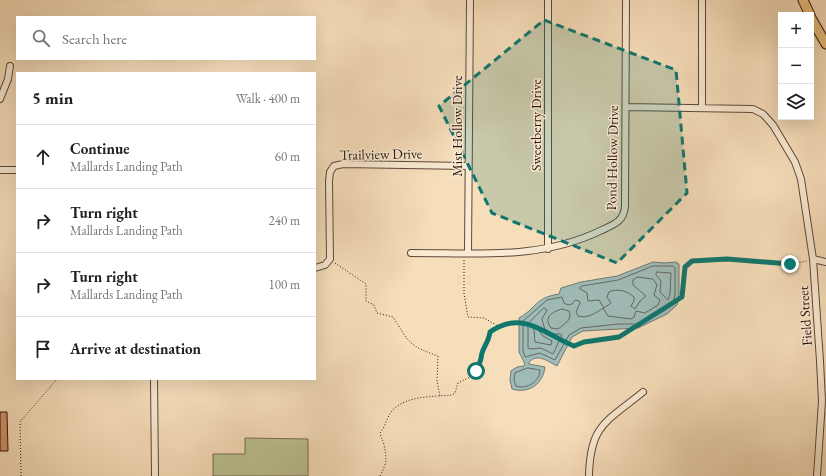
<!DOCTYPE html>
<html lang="en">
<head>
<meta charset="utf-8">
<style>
	:root { --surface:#fff; --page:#f6f6f6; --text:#202124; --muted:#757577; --line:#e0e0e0 }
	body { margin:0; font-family:"EB Garamond",serif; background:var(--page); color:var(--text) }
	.controls { position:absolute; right:12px; top:12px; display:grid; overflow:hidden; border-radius:0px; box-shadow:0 4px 16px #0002 }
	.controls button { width:36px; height:36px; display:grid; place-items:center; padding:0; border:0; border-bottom:1px solid var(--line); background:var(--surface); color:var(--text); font:20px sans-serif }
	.stop { position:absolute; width:12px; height:12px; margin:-9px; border:3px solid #0f766e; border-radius:50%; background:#fff }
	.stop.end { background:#0f766e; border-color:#fff; box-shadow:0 1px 4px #0008 }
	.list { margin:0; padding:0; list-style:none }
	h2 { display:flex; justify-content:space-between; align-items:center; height:52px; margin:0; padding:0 16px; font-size:17px }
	h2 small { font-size:13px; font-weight:400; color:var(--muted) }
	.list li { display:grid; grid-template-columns:26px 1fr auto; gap:12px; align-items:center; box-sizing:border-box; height:64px; padding:0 16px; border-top:1px solid var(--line) }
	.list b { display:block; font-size:15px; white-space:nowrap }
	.list p { margin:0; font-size:13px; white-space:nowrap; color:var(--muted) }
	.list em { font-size:13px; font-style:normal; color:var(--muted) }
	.icon { flex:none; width:22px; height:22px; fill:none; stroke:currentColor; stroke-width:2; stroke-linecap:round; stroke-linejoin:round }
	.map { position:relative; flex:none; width:826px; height:476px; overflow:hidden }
	.search { position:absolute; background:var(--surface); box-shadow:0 4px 16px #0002; left:16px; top:16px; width:300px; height:44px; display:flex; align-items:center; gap:10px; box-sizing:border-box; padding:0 14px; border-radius:0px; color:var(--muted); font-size:15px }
	.panel { position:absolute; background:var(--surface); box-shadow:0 4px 16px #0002; left:16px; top:72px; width:300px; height:308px; border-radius:0px }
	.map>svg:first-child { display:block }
	.green { fill:#bcc191; stroke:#726c50 }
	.water { fill:#9fbbb7; stroke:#707973 }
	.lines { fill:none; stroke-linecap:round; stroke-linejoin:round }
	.shore { stroke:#646862; stroke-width:1 }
	.building { fill:#d2906d; stroke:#29160e }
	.street-casing { stroke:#5c4839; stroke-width:8 }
	.primary-casing { stroke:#29160e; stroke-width:11 }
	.path { stroke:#29160e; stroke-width:1; stroke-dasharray:1 2; stroke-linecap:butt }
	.street { stroke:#faead3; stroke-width:6 }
	.primary { stroke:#ecbf7e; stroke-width:9 }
	.route { stroke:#0f766e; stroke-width:5 }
	.marked { fill:#0f766e; fill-opacity:0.2; stroke:#0f766e; stroke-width:3; stroke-dasharray:8 5; stroke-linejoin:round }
	.labels { text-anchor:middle; stroke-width:3; stroke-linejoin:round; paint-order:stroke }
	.street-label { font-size:14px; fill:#29160e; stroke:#faead3 }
</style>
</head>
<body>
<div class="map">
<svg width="826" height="476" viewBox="0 0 826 476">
	<rect width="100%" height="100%" fill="#f7debb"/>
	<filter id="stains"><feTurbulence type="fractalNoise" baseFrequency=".005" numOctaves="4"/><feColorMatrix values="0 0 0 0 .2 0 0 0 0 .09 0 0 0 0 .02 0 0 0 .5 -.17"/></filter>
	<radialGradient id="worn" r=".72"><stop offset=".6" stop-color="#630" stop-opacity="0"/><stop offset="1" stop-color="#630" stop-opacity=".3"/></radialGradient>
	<path class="green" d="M245,438L308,439V476H213V454H245Z"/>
	<path class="water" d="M653,262L664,263L676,262L679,264V295L677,305L667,314L638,328L583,331L572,337L557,366C547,361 538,353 529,362V364L545,367C543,384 529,394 512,389L510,380L511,371L517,367L524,366L525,364L519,352V318C537,308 534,298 559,294L561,288L581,282L617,276Z"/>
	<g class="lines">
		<path class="shore" d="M653,266H673L675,268V295L673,303L665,310L637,324H619L581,328L569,335L555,360L540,353L525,357L523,351V321L547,300L562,297L564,303L568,305L572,304L575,300L579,301L580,303L576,312L578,316C587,319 596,313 603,308L608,316L631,319L634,317L636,311L645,313L658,305L660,300L654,295L657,285L653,279L637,277L633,280V285L646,296L640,301L635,309L631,306L634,301V297C627,291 618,288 609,292L607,297L611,303L604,308L599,300L588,301L587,293L579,288L582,286L618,280Z
			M657,272L671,273L670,294L668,300L660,292L661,281L656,275Z
			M544,308L547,310L542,319L545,330L553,334H560L562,335L553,354L541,348L530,349L528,348V324Z
			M562,309L569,311C573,320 564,324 558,329L551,328C543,317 552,312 562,309Z
			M536,327L543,336L552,341L551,345L535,342L534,329Z
			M528,368L540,370C540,381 527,390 516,386L514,380L515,373Z"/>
	</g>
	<path class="building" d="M0,412H7L8,451H0Z"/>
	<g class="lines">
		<defs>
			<path id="street" d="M548,0V249
				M702,0V107
				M0,99L8,79L10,66
				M626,107L753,109L763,114L773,125L795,162L801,179L813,259L820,361L822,401L817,476
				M0,170H17
				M411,253C477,253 541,260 602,230C615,224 624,221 625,206L626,0
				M468,253L470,0
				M813,259L826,262
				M315,268L325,265L330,259L329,181L330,172L334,166L343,164L468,166
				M154,379L155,476
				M589,476C590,425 606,422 643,392"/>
			<path id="primary" d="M803,0L810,15
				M811,18L826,44"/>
		</defs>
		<use href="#street" class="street-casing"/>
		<use href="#primary" class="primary-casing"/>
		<path class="path" d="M464,260V293L468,317L484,318L498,326C530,315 546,335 574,346L584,342L619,337L682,297L685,267C703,249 778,269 807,261
			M335,263L366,284V301L374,305L377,313L393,317C410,343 407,345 438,356L437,381L440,396
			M21,476L20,422L57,379
			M380,476C387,462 387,460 384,445C383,440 381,438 380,433C386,426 386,418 392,411C406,395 433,397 452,395L455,393L458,383L470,377L481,365L482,354L488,343L490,332L498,327"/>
		<use href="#street" class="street"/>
		<use href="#primary" class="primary"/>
	</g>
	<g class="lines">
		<path class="route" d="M476,371C481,363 480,362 482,353C484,346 489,341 490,332C523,309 544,334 574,346L584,342L619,337L682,297L685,267L692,261L727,259L790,264"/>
	</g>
	<path class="marked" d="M544,20L676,70L687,193L617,263L492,213L439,106Z"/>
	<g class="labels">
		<g class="street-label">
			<text transform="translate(536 125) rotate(-90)" y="5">Sweetberry Drive</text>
			<text transform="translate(457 126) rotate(-90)" y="5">Mist Hollow Drive</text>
			<text transform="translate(381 154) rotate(-1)" y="5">Trailview Drive</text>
			<text transform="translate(612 158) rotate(-89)" y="5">Pond Hollow Drive</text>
			<text transform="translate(805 316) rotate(-94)" y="5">Field Street</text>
		</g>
	</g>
	<rect width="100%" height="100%" filter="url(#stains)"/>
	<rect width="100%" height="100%" fill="url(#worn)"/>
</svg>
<div class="controls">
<button>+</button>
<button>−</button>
<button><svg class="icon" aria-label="layers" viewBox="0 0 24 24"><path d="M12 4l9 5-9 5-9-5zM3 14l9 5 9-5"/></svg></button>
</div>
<div class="stop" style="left:476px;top:371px"></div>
<div class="stop end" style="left:790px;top:264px"></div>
<div class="search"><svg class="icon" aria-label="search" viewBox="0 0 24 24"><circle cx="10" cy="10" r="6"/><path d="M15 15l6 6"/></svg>Search here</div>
<section class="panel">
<h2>5 min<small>Walk · 400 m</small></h2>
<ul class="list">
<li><svg class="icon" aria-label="ahead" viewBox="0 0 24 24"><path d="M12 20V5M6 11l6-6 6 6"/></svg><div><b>Continue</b><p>Mallards Landing Path</p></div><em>60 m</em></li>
<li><svg class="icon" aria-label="right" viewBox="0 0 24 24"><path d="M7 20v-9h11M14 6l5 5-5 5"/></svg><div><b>Turn right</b><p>Mallards Landing Path</p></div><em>240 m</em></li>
<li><svg class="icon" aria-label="right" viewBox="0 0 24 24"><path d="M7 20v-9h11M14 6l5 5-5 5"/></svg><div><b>Turn right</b><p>Mallards Landing Path</p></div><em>100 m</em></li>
<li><svg class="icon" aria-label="arrive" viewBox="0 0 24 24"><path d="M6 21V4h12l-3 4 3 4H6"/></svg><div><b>Arrive at destination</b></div></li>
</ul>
</section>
</div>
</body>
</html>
